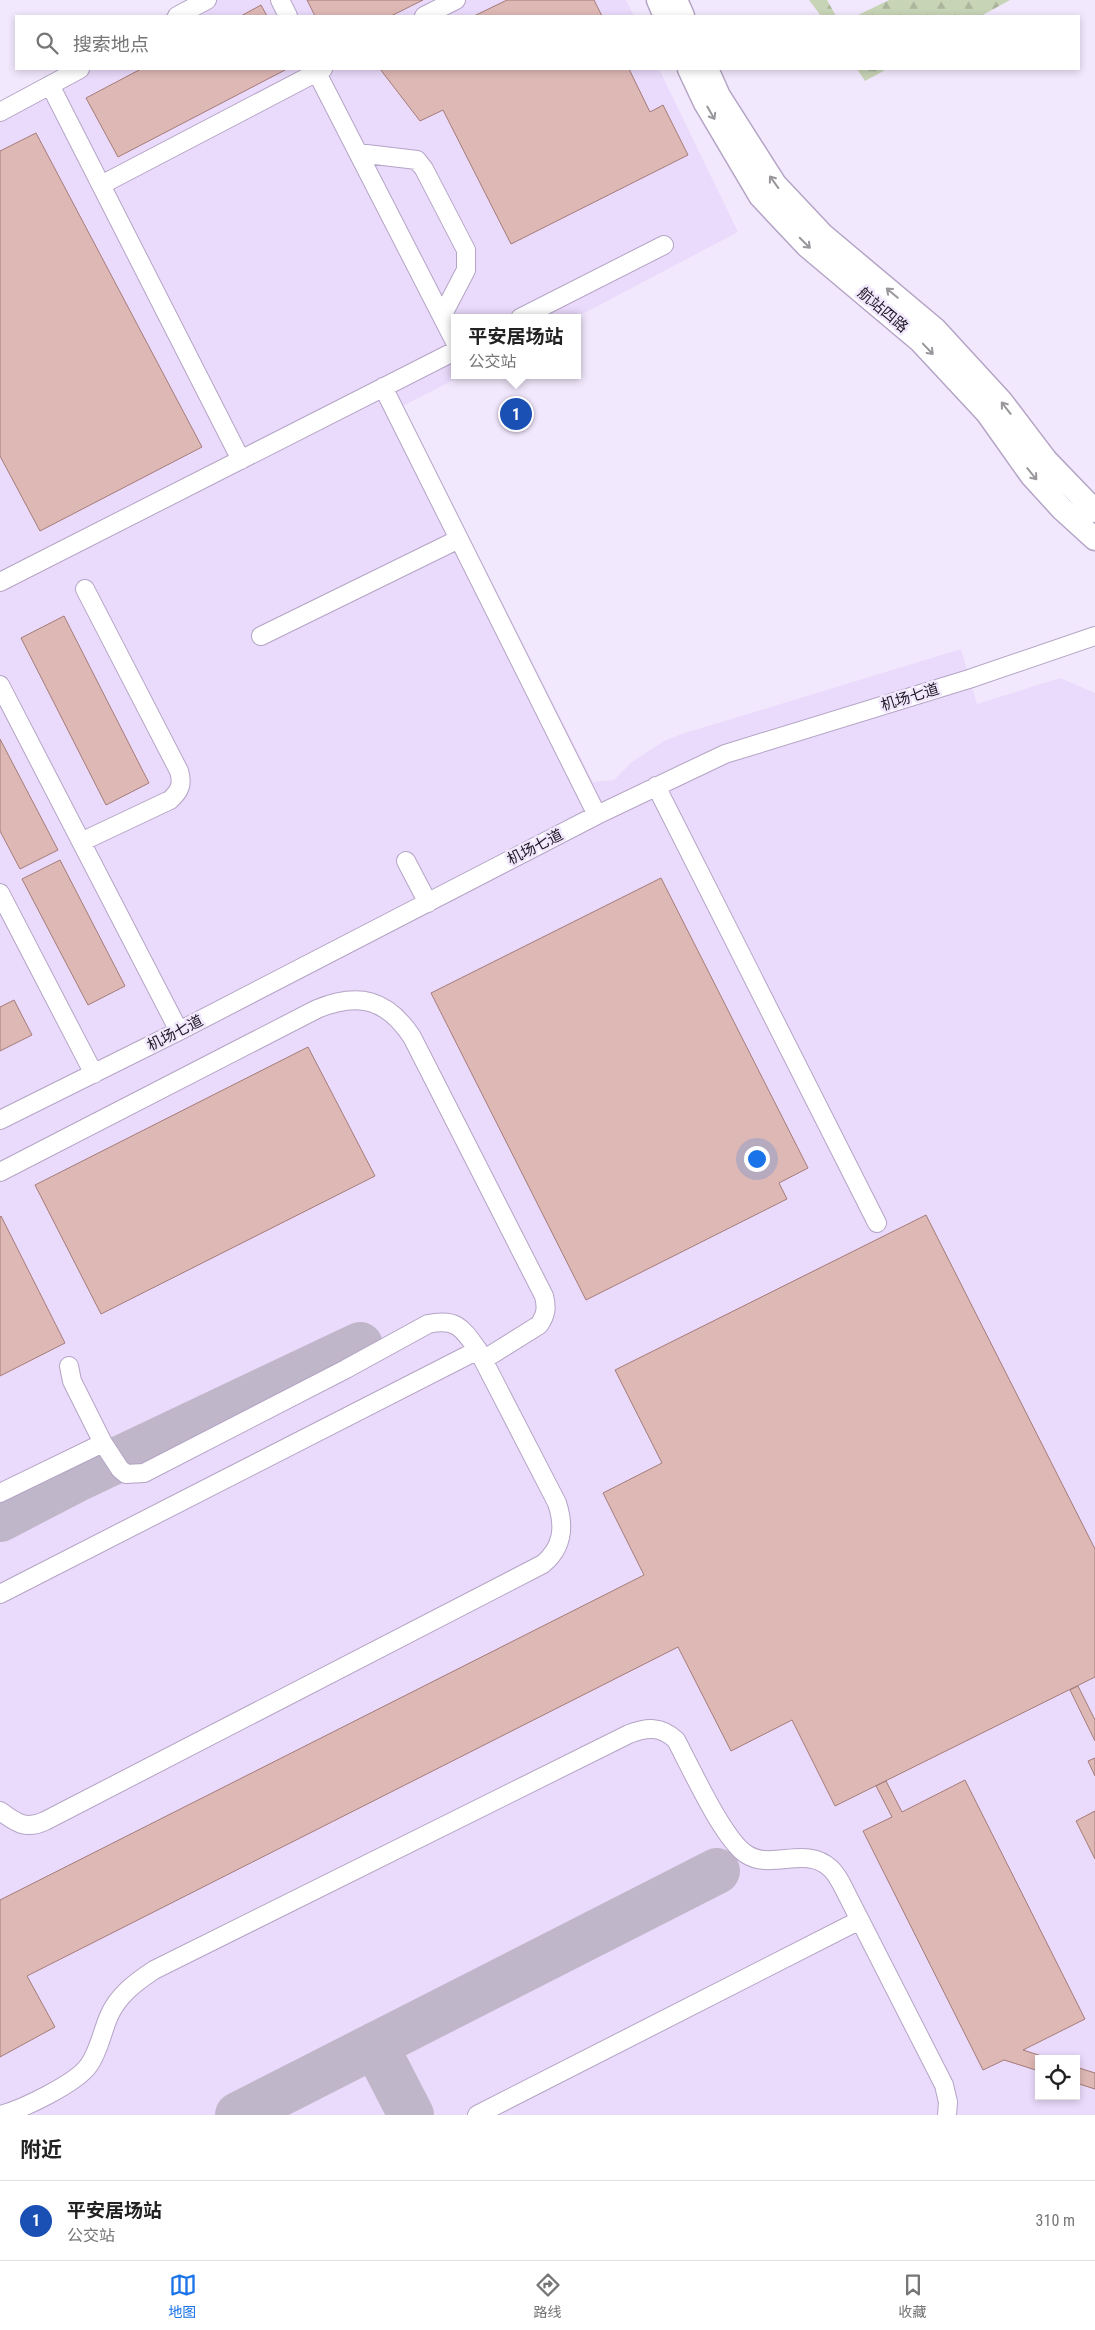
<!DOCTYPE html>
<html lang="zh">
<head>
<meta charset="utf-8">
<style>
	:root { --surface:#fff; --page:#f6f6f6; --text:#222; --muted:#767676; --line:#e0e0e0; --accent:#1a73e8 }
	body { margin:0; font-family:"Roboto Condensed","Noto Sans SC",sans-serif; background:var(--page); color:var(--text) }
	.controls { position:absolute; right:15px; bottom:15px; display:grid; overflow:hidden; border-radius:0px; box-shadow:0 2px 8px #0003 }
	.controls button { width:45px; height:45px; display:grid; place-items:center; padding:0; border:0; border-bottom:1px solid var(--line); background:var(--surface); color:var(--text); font:25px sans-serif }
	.you { position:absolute; left:756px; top:1158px; width:18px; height:18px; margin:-12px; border:4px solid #fff; border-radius:50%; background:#1a73e8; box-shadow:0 0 0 8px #1a73e833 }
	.badge { display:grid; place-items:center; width:32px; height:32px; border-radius:50%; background:var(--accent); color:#fff; font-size:16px; font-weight:700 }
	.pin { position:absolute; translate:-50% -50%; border:2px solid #fff; box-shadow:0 1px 5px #0006 }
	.popup { position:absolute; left:451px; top:314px; width:130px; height:65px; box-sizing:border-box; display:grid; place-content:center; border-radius:0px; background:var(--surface); filter:drop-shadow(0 1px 4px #0005); font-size:16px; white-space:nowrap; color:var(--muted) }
	.popup b { font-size:19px; color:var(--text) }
	.popup::after { content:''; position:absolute; left:50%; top:100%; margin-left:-10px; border:10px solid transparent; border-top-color:var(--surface) }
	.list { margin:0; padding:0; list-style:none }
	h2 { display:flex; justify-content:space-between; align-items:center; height:65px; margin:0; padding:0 20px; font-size:21px }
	h2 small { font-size:16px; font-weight:400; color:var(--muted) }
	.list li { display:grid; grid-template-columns:32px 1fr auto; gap:15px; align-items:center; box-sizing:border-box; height:80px; padding:0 20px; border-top:1px solid var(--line) }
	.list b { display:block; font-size:19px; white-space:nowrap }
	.list p { margin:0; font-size:16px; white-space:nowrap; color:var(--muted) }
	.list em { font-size:16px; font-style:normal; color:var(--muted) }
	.icon { flex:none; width:28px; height:28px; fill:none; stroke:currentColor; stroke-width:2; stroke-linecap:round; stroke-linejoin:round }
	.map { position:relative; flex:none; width:1095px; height:2115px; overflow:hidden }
	.search { position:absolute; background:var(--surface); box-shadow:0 2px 8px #0003; left:15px; right:15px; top:15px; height:55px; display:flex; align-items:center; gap:12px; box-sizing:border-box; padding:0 18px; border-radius:0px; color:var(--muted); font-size:19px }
	.sheet { height:145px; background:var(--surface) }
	nav { display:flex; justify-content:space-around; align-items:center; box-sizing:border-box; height:70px; border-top:1px solid var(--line); background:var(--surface); font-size:14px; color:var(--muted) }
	nav a { display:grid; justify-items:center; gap:2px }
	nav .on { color:var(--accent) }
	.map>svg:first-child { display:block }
	.built { fill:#eadafb; fill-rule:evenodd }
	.forest { fill:url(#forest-firs) }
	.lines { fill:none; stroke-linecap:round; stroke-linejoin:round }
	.taxiway { stroke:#c0b6c9; stroke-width:46 }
	.building { fill:#deb8b5; stroke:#a47c79 }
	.minor-casing { stroke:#b4a4c5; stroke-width:20 }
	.major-casing { stroke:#b4a4c5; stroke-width:25 }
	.minor { stroke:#fff; stroke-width:18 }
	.major { stroke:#fff; stroke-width:22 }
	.oneway { stroke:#9a979c }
	.labels { text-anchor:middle; stroke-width:5; stroke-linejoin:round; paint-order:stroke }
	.street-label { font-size:15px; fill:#1e1824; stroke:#f2e8fd }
</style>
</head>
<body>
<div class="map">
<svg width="1095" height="2115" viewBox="0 0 1095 2115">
	<defs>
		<pattern id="forest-firs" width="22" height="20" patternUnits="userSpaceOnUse" patternTransform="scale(1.25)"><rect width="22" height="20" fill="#c8d4b6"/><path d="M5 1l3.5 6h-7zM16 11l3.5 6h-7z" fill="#abb59c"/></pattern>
	</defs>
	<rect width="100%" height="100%" fill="#f2e8fd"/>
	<path class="built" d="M192,0H626L634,16H162Z
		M65,69H659L738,232L575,318H455V375H463L403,406L593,782L614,780L632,762L664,741L682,734L961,649L977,704L1060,678L1095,693V2115H0V104ZM1039,2059H1076V2096H1039Z"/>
	<path class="forest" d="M809,0H827L836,16H821Z
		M889,0H1010L981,16H856Z
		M857,69H887L865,81Z"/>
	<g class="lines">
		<path class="taxiway" d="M0,1519L75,1480L360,1345
			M375,2045L411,2115
			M238,2115L717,1871"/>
	</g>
	<path class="building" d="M307,0H423L391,16H315Z
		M507,0H594L602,16H474Z
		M261,5L267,16H241Z
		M141,69H287L118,157L86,98Z
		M380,69H629L650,112L663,105L688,155L511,244L443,110L420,121Z
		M36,133L202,447L40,531L0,456V151Z
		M64,616L149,783L106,805L21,638Z
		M0,739L58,850L20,869L0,831Z
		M60,860L125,986L88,1005L22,879Z
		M661,878L808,1168L779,1183L787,1199L586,1300L431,993Z
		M14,1000L32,1035L0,1051V1007Z
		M308,1047L375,1176L101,1314L35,1185Z
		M926,1215L1095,1549V1677L835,1806L792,1720L731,1751L678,1647L27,1976L55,2027L0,2057V1900L644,1575L603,1493L662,1463L615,1370Z
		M1,1216L65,1343L0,1376V1217Z
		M1078,1686L1095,1720V1741L1070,1690Z
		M1095,1758V1776L1088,1761Z
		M965,1780L1085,2019L1023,2050L1051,2059H1039V2071L1004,2060L983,2070L863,1831L892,1817L876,1786L886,1781L902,1812Z
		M1095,1811V1859L1076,1821Z
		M1076,2067L1095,2073V2089L1076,2083Z"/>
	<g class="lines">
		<defs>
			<path id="minor" d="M280,0L288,16
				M177,16L207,0
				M424,16L456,0
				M315,69L455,342
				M50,85L241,460
				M0,112L80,69
				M358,153L417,160L424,169L466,250V270L442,316
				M101,185L323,69
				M520,318L664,245
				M383,387L597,815
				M0,582L455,351
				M261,636L459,539
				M0,685L179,1031
				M656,786L877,1223
				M81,842L170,800C180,791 183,784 179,771L85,589
				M406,861L428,903
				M0,893L94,1074
				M0,1120L179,1031L597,815L725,754L969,679L1095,636
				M0,1172L317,1009C359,992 387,999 412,1037L544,1296C547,1308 546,1315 539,1325L483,1360
				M69,1366L72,1381L103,1443
				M0,1493L103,1443L120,1469L126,1474L144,1473L346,1369L428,1324C457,1318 462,1328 478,1350L557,1503C565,1527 563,1547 543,1564L45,1821C26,1830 16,1823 0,1811
				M0,1594L478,1350
				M0,2115C21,2110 77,2083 89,2065C99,2051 102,2032 109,2016C118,1995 136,1982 154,1970L629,1734C647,1727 661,1726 676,1740C690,1766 723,1839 746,1854C771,1871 806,1845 830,1868C835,1872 838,1878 841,1883L944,2085L948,2102L947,2115
				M477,2115L860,1920"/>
			<path id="major" d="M658,0L665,16
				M676,0L683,16
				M689,69L705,103L760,196L807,246L920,341L987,413L1031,475L1062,509L1095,539
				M707,69L719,96L775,184L823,235L935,329L1002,402L1046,460L1095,511"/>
		</defs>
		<use href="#minor" class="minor-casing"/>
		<use href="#major" class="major-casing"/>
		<use href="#minor" class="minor"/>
		<use href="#major" class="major"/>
	</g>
	<defs><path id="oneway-shaft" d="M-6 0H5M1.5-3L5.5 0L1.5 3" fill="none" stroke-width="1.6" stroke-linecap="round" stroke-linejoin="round" transform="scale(1.25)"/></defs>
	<g class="oneway">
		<use href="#oneway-shaft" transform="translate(711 113) rotate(60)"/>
		<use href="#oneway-shaft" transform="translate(774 182) rotate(-126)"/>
		<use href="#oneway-shaft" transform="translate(805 243) rotate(45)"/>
		<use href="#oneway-shaft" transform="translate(892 293) rotate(-140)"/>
		<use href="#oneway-shaft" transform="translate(928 349) rotate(46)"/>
		<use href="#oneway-shaft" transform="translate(1006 408) rotate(-128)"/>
		<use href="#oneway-shaft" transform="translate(1032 474) rotate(51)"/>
	</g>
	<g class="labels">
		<g class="street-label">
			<text transform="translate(883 310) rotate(40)" y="5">航站四路</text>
			<text transform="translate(910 697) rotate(-17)" y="5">机场七道</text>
			<text transform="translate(535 847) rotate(-27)" y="5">机场七道</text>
			<text transform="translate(175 1033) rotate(-27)" y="5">机场七道</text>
		</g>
	</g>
</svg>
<div class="controls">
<button><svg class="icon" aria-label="locate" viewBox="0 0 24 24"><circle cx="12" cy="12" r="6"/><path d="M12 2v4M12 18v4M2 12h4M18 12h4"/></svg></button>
</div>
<div class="you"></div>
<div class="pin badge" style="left:516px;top:414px;background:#1a4fb4">1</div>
<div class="popup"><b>平安居场站</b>公交站</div>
<div class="search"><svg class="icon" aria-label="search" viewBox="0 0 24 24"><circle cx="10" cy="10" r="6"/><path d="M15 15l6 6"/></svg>搜索地点</div>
</div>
<section class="sheet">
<h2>附近<small></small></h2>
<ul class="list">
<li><span class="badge" style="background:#1a4fb4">1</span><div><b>平安居场站</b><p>公交站</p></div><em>310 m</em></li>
</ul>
</section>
<nav>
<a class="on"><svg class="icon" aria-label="map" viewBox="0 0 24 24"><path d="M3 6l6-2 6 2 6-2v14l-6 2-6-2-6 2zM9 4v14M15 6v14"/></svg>地图</a>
<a><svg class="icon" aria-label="directions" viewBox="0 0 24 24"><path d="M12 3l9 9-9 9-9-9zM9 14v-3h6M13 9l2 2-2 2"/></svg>路线</a>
<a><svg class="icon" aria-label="saved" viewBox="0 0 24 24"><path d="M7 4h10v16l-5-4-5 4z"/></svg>收藏</a>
</nav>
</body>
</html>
